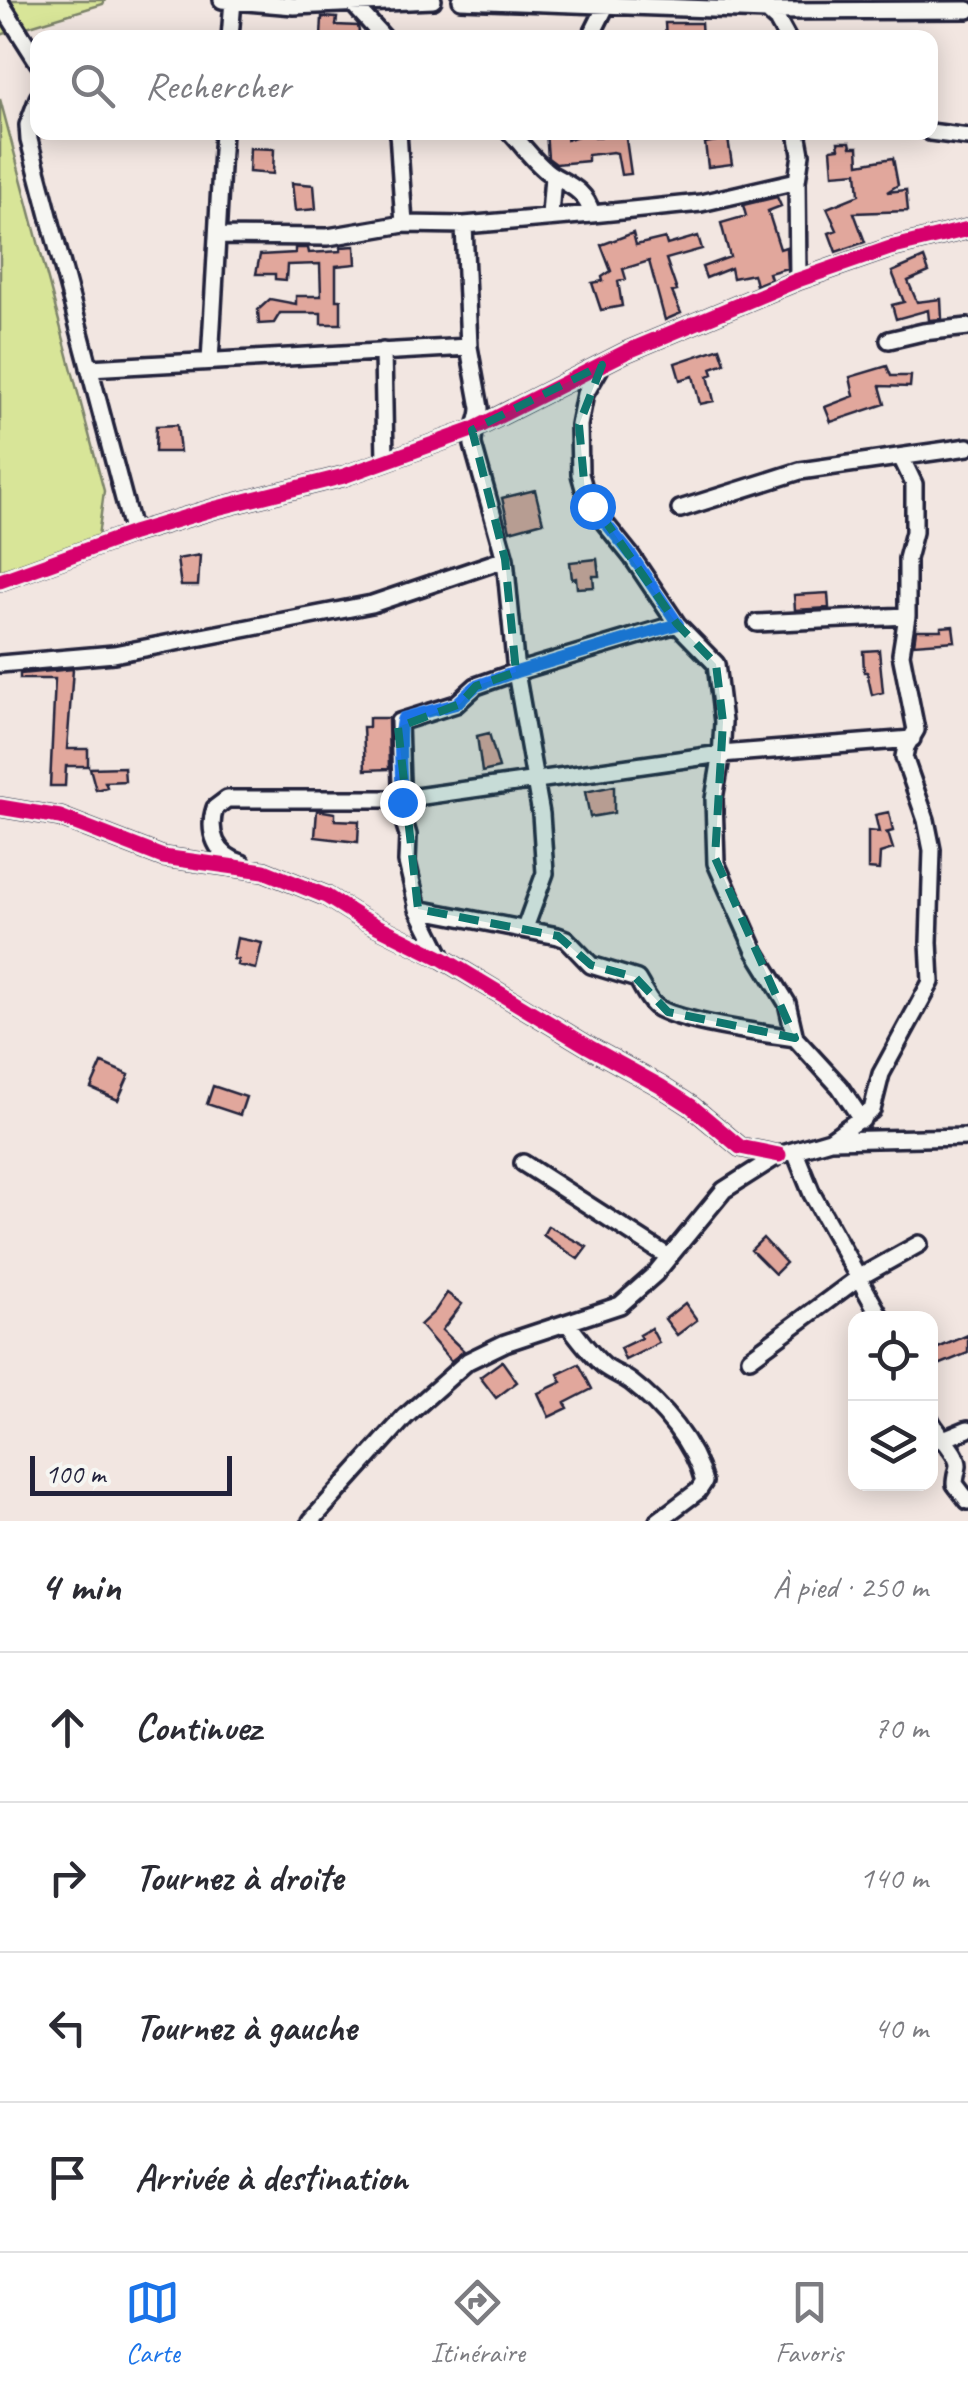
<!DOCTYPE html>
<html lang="fr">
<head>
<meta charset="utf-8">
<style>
	:root { --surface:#fff; --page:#f7f7f7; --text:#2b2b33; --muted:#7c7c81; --line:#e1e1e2; --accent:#1a73e8 }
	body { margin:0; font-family:Caveat,sans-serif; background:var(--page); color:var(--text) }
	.controls { position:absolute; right:30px; bottom:30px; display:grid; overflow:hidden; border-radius:20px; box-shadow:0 5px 25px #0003 }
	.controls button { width:90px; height:90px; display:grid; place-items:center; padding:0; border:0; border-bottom:2px solid var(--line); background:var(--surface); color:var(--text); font:50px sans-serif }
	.scale { position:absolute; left:30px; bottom:25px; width:202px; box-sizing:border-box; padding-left:10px; border:5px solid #22223b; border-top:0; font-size:28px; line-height:35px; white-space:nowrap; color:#22223b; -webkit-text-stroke:8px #f6f6f2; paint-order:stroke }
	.stop { position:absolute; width:30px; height:30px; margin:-22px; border:8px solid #1a73e8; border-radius:50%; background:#fff }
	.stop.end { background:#1a73e8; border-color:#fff; box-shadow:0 2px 10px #0008 }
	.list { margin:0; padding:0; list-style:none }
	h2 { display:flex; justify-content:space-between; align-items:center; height:130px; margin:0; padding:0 40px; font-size:42px }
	h2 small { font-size:32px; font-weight:400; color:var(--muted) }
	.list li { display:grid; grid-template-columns:65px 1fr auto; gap:30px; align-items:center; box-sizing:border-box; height:150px; padding:0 40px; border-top:2px solid var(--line) }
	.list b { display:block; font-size:38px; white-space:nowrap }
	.list em { font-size:32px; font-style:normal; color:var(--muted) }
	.icon { flex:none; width:55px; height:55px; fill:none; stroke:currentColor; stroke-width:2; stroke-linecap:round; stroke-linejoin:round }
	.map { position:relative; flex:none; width:968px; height:1521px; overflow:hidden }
	.search { position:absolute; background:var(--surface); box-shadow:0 5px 25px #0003; left:30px; right:30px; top:30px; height:110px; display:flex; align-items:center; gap:25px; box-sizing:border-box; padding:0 35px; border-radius:20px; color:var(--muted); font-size:38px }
	.sheet { height:730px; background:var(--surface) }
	nav { display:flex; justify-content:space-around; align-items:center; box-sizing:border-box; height:140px; border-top:2px solid var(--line); background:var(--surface); font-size:28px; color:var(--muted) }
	nav a { display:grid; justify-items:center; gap:5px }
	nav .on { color:var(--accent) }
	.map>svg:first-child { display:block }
	.green { fill:#d8e598; stroke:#7d846a; stroke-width:2.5 }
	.building { fill:#e1a79c; stroke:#22223b; stroke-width:2.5 }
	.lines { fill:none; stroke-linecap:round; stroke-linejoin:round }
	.minor-casing { stroke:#22223b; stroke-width:22 }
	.minor { stroke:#f6f6f2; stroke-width:15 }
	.cycleway-casing { stroke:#f6f6f2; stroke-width:21 }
	.cycleway { stroke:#d6006c; stroke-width:15 }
	.route { stroke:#1a73e8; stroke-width:12 }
	.marked { fill:#0f766e; fill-opacity:0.2; stroke:#0f766e; stroke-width:8; stroke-dasharray:20 12; stroke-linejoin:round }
</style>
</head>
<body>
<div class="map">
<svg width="968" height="1521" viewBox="0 0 968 1521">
	<rect width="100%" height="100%" fill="#f2e6e1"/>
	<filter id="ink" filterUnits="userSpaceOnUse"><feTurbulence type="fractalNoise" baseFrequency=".01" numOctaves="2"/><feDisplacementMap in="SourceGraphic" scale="20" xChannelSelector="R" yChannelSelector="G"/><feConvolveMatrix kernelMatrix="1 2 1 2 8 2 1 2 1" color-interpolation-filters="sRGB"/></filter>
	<g filter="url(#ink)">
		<path class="green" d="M0,0H105L103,4L0,35Z
			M0,99L104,491L98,537L0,574Z"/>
		<path class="building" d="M322,17L337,18L336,25L358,26L360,38H321Z
			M665,23H701L702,38H666Z
			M546,132H568L567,140L589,132L594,138L625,132L631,174L621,175L617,153L613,152L588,155V161L556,164L548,158Z
			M728,139L732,164L708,167L705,143Z
			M838,142H850L851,147H858L859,164L893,158L898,185L887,192L906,190L908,211L854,213L865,242L836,252L829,233L837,230L827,208L859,195L857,172L833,174L831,149L839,148Z
			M250,148L274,149L273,174L249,172Z
			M292,183L314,185L316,209L295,211Z
			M777,197L781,206L768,211L780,249L786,247L787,268L769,273L771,279L756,285L753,274L733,278L731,268L706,278L702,267L730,257L721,223L746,216L743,205Z
			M633,233L636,245L665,238L667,245L698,236L702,249L666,259L677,291L672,292L681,313L665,320L649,261L623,269L626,279L618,281L622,306L601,310L592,283L603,281L602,277L611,271L601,245Z
			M355,246L356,264L336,266V300H341V324H321V313H280L274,323L259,324L258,310L270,299L296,304V296H321L320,264L287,265L286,280L275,279V274H256L260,255L295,253V248H308L309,253L341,251V247Z
			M924,258L929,272L908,281L917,302L941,299L942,319L929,320L928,310L896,319L892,305L904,302L892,272Z
			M720,348L725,363L711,368L713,374L708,376L714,401L700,404L693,376L680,380L675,363Z
			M887,366L891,376H911L910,387L880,386L885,404L831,422L825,407L854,396L850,377Z
			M177,425L180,452H155L156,426Z
			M535,490L543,522L510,531L502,498Z
			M200,555L198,586H181L177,559Z
			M597,559L599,576H593L594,587L577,588L576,578L572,579L570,562Z
			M828,593L829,608L795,610L794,595Z
			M953,626L955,641L914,644L916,630H941V627Z
			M879,650L883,692L872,695L867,672H864L863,651Z
			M73,669L67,749H88V766H66L65,786H50L55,679H20V674Z
			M369,718H388L389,769L365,770L363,727H369Z
			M489,733L499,768L482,772L477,736Z
			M124,767L125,781L105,782L107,787L96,790L90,768Z
			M614,786V813L590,817L585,792Z
			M317,810L335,813V820L359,821L358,842L315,837Z
			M889,812L893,831L885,833H888L893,849L880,853L879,870L868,869V831L879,832L875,815Z
			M237,938L262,943L256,969L237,965L238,960L233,959Z
			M102,1063L129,1075L118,1100L91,1088Z
			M213,1086L246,1097L240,1115L207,1104Z
			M548,1226L587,1247L578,1259L543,1235Z
			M763,1238L786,1263L775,1274L751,1250Z
			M447,1293L462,1304L442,1330L464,1351L451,1361L420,1325L435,1311Z
			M685,1303L697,1320L677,1335L665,1319Z
			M651,1328L659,1343L625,1360L620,1348L641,1338L639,1335Z
			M968,1335V1353L936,1366L931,1351Z
			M502,1361L517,1382L496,1398L480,1377Z
			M579,1364L592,1389L565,1403L568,1408L549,1417L538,1393L562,1382L558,1374Z"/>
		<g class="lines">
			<defs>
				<path id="minor" d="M222,0L294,6L433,0
					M461,0L767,11L968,10
					M0,2L38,62
					M355,6L384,38
					M767,11L777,20L787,38
					M230,38L233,0
					M590,38L606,6
					M38,98L28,125L29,140L133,533
					M398,132L404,224
					M510,132C523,145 537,166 552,175C571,186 585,190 592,214
					M797,132L801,154L797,181L798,280
					M930,132L968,137
					M550,215L553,176
					M464,225L469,347L480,408C480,423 472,427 473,445L505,559L516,672L541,814L545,873L525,928
					M218,236L328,237L404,224L464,225L592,214L701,203L797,181
					M889,340L923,332L968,327
					M383,351L385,461
					M210,361L223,132
					M89,368L469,347
					M600,368L585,394L579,425L580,474L585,492L591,506L632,557L677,624L716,664L723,722L721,758L714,799L716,863L755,951L787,1003L795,1038L840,1087L862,1120
					M680,509L800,471L968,447
					M0,581L133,533L217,508L344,476L472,430L626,352L798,280L890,248L968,229
					M757,623L907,616
					M0,664L114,654L372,604L505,559
					M0,807L60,817L163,857L264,871L326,896L361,918L443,959L589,1047L660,1086L691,1106L740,1147L779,1155
					M242,863C216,856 207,832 215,808L227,799H402L721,754L912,739
					M418,909L558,936L566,939L591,965L637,979C643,988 647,999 655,1006C676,1022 766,1034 795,1038
					M443,959L418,909L407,862L408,835L402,815L399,722L456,704L476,686L516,672L677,624
					M830,1140L872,1110L881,1074L931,982L929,942L932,850L926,820L904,757L906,747L916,730L901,654L907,616V559L914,532V484L901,457
					M795,1152L812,1194L881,1318
					M523,1163L669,1257
					M568,1324C579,1338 590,1354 604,1366C612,1372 623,1376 631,1382C662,1406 694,1443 704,1482L698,1491L658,1521
					M750,1358L858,1278L919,1244
					M930,1420C937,1434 959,1454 958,1466C957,1472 955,1478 955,1484L968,1501
					M941,1440L968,1429
					M311,1521L405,1417L468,1361L505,1343L620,1305L655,1274L724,1190L779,1155L830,1140L968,1137"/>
			</defs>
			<use href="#minor" class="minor-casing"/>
			<use href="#minor" class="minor"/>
			<defs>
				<path id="cycleway" d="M0,581L133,533L217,508L344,476L472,430L626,352L798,280L890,248L968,229
					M0,807L60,817L163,857L264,871L326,896L361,918L443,959L589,1047L660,1086L691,1106L740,1147L779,1155"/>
			</defs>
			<use href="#cycleway" class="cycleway-casing"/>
			<use href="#cycleway" class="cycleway"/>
		</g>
	</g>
	<g class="lines" filter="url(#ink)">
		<path class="route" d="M402,802C402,785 397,728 403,718L456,704L476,686L516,672L678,624L632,556L592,506"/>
	</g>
	<path class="marked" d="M602,365L579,425L585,492L677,624L716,664L723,722L715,858L795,1038L668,1012L635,977L591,965L558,936L418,909L398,727L460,704L476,686L516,672L505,559L472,430Z"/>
</svg>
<div class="controls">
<button><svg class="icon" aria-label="locate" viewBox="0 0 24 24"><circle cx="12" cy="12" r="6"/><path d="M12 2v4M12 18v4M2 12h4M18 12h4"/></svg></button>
<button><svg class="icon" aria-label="layers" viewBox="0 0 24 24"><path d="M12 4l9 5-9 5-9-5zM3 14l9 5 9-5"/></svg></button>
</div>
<div class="scale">100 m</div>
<div class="stop" style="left:592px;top:506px"></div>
<div class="stop end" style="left:402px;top:802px"></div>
<div class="search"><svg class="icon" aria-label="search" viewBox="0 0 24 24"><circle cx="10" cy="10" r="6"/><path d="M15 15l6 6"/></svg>Rechercher</div>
</div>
<section class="sheet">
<h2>4 min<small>À pied · 250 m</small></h2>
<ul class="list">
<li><svg class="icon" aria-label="ahead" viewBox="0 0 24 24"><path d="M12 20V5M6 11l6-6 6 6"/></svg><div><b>Continuez</b></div><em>70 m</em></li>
<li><svg class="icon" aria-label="right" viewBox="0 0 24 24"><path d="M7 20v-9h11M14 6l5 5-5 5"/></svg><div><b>Tournez à droite</b></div><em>140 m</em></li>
<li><svg class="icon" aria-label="left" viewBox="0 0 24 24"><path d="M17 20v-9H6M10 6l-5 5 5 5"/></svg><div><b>Tournez à gauche</b></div><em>40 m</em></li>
<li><svg class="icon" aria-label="arrive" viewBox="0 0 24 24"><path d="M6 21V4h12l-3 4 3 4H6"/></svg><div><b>Arrivée à destination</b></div></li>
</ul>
</section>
<nav>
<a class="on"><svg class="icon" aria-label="map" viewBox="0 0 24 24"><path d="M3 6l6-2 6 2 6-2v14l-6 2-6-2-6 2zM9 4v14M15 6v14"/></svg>Carte</a>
<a><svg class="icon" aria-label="directions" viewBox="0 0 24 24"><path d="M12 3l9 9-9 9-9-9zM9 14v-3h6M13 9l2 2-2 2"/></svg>Itinéraire</a>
<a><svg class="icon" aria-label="saved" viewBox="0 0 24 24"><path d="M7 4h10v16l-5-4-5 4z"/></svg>Favoris</a>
</nav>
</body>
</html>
